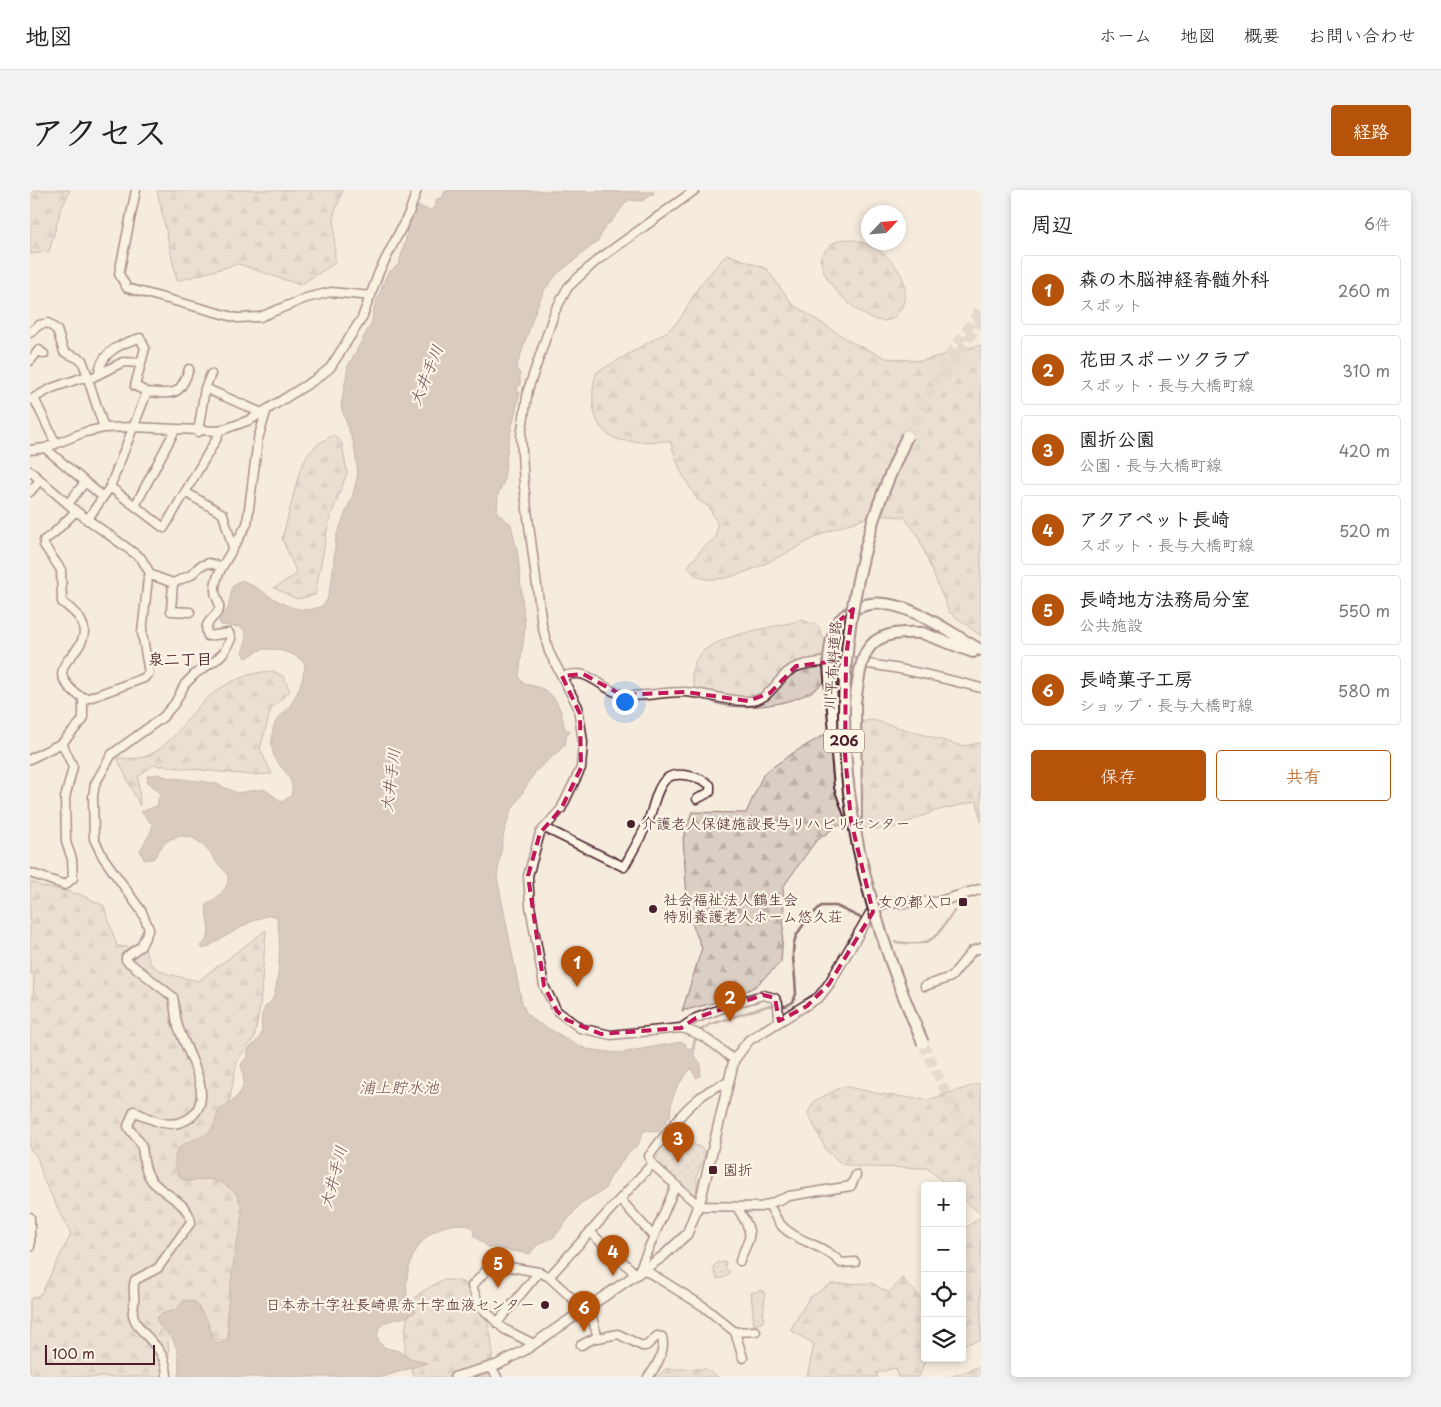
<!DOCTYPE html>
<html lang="ja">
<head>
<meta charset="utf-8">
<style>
	:root { --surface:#fff; --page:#f2f2f2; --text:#222; --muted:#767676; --line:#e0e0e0; --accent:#b45309 }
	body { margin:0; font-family:"Playpen Sans","Klee One",sans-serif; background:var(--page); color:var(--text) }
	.controls { position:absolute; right:15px; bottom:15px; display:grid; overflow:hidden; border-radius:5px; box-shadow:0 2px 8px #0003 }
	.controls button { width:45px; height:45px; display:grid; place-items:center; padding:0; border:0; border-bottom:1px solid var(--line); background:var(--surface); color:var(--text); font:25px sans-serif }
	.compass { position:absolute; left:831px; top:15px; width:45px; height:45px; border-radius:50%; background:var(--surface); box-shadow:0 2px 8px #0003; rotate:64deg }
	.scale { position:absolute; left:15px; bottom:12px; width:110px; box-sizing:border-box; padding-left:5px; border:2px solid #4a1f2b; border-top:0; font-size:14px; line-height:18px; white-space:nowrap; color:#4a1f2b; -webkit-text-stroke:4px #fcf5e5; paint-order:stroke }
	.you { position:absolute; left:594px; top:511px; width:18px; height:18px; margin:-12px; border:4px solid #fff; border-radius:50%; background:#1a73e8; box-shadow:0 0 0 8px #1a73e833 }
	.badge { display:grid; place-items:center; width:32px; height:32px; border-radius:50%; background:var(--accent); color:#fff; font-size:16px; font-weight:700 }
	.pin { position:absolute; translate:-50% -41px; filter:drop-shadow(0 1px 2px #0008) }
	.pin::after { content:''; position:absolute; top:26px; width:18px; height:15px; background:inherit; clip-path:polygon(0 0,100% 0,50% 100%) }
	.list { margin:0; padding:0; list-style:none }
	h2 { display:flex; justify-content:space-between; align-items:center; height:65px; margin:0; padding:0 20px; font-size:21px }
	h2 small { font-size:16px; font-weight:400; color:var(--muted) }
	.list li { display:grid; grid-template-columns:32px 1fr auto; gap:15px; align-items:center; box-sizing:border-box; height:70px; margin:0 10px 10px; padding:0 10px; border:1px solid var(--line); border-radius:5px }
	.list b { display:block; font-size:19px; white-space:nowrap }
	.list p { margin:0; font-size:16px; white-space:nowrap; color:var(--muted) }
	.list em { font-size:16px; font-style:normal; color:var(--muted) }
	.actions { display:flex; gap:10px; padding:15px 20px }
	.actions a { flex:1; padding:11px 0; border:1px solid var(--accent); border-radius:5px; text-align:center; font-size:18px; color:var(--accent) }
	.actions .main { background:var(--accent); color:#fff }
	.icon { flex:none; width:28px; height:28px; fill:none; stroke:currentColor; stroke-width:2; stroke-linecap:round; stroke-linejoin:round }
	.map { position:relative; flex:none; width:951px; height:1187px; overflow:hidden; border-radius:5px }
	header { display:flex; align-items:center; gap:30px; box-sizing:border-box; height:70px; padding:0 25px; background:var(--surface); border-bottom:1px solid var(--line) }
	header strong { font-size:24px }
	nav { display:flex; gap:28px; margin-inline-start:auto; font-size:18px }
	.intro { display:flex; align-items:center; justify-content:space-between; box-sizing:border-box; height:120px; padding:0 30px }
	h1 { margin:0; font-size:35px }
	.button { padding:12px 22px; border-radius:5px; background:var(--accent); color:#fff; font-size:18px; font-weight:700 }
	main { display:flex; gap:30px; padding:0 30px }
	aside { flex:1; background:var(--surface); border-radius:5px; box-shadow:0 2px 8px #0003 }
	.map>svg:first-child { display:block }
	.forest { fill:url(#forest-firs); stroke:#927678 }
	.park { fill:url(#park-dots); stroke:#927678 }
	.water { fill:#b8a39e; stroke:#8c6e70 }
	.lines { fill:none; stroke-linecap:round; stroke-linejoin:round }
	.stream { stroke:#8c6e70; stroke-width:2.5 }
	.highway-tunnel { stroke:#d3c3ba; stroke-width:10; stroke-dasharray:10 5; stroke-linecap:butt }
	.minor-casing { stroke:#4a1f2b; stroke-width:11 }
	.major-casing { stroke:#4a1f2b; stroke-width:12 }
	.highway-casing { stroke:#4a1f2b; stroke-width:14 }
	.minor { stroke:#fcf5e5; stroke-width:8 }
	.major { stroke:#fcf5e5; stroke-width:9 }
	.highway { stroke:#fcf5e5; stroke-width:10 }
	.highway-bridge-casing { stroke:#4a1f2b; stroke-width:14; stroke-linecap:butt }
	.highway-bridge { stroke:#fcf5e5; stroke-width:10 }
	.marked { fill:none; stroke:#c2185b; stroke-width:4; stroke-dasharray:10 6; stroke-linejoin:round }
	.poi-dot { fill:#4a1f2b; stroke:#fcf5e5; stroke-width:2 }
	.labels { text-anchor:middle; stroke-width:4.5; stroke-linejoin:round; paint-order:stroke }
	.shield { fill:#fcf5e5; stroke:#7f5f63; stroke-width:1 }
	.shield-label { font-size:14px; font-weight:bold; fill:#4a1f2b }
	.street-label { font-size:15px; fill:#4a1f2b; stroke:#fcf5e5 }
	.poi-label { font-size:15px; fill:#4a1f2b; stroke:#fcf5e5; text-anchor:start }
	.water-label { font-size:16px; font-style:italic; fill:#704d53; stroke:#fcf5e5 }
	.neighbourhood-label { font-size:16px; font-weight:bold; fill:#4a1f2b; stroke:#fcf5e5 }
</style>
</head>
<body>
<header>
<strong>地図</strong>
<nav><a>ホーム</a><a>地図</a><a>概要</a><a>お問い合わせ</a></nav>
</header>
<div class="intro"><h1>アクセス</h1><a class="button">経路</a></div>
<main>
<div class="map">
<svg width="951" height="1187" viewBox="0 0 951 1187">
	<defs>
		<pattern id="forest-firs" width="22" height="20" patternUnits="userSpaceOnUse" patternTransform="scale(1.25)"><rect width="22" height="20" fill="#dbcec4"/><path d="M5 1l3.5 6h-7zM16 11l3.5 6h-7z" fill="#bdb0a9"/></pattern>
		<pattern id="park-dots" width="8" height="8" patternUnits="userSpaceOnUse" patternTransform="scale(1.25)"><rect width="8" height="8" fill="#dbcec4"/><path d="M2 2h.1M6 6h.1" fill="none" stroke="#bdb0a9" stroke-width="1.8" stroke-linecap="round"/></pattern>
	</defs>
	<rect width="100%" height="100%" fill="#f5ecde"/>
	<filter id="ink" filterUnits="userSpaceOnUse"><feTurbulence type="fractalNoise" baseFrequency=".02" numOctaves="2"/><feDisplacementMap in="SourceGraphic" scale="10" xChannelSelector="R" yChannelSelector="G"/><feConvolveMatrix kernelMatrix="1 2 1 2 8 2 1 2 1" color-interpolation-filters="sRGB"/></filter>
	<g filter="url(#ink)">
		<path class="forest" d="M0,0H40L30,22L19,62L0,64Z
			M127,0H313L304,24L305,73L270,95L208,74L147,91Z
			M813,49C848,49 893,88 868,123C850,149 805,104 796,86C793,81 792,74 790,68C796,58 802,52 813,49Z
			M697,64L737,79L762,114L823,153L856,168L890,171L951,155V446L919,422L887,344L874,327C867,327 858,325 851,326C837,326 813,336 799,341C772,352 677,417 658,376L672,359L686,347L687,333L679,317L667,309L651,282L640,251C626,251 610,253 596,251C561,247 559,210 566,183L638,141L650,129L669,96Z
			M303,245L312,253L317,283L299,331L285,405L267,409L244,398L267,384L252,349L270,280L278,264L288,254Z
			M772,430L788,436C794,448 803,468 799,483C789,514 712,523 685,513C653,500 656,468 684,454C712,440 742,438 772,430Z
			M243,481L253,486L260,501L241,519L230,559L242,584L220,585L123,575L108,587L110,616L87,568C94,568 103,569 110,568C138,562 154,530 173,512C192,494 217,482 243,481Z
			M843,530L932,556L951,553V632L947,611L905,621L858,640L808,635L785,652L753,697L754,727L751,772L726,796L703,808L652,821L672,758L658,724L653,648L662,622L716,623L734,583L763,563L813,534Z
			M0,691L11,696L49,704L74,716L87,756L115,759L121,775L137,784L168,791L236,740L230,817L224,848L207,871L196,929L190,976L217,1018L198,1123V1151L186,1149L160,1112L137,1133L140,1187H0V1109L11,1104L41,1044L14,991L7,966L0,959V813L3,809L4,785L0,783Z
			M951,893V1024L932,1009V996H918L897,978L831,977L812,974L796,960L778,923L784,911L814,896L850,904L897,910Z
			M951,1026V1150L932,1155V1041Z
			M872,1088L895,1112L896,1168L889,1187H868L866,1178L846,1183L848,1187H777L784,1154L760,1140L779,1108L801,1094L842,1093L859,1103Z
			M412,1090C421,1090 431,1090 438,1095C457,1110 470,1167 457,1187H385L375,1169V1140L379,1119L388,1104Z
			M951,1176V1187H920Z
			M635,1179H676L688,1187H628Z"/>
		<path class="park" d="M643,942L676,961L667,985V1004L663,1005L625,972L623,966Z
			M696,1072L695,1079L700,1082L696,1087L687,1089L683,1077L687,1073Z
			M732,1100L735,1104L733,1132L724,1135L721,1103Z"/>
		<path class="water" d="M416,0L624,2L623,4L612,11L598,10L581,32L576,35L568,51L527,84L515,99L506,119L486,179L490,183V196H487L488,203L490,202L478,254L474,291L468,304L467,323L481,334L488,366L495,437L489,487L494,494C524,498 530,512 535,540H539L540,543L537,544L535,555L531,559L506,581L481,621L474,642L467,687L492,813L497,824L506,832L556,859L589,863L651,852L656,854L655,857L661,859L665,849L664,866L671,873L670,886L666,888L661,878L647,897L642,910L640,926L628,942L617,940L613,942L608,955L600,961L581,986L574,1000L551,1013L525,1046L506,1056L500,1064L458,1057L444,1046L443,1039C437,1033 429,1034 421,1035C386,1041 370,1083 379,1115L386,1121C373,1134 341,1124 349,1153L356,1158L369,1161L377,1167L397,1173L352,1187H148C150,1173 149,1158 141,1147C136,1140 127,1137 127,1128L131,1124L145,1120L155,1110L165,1112L177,1130L184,1151L192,1153L199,1148L197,1122L206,1055L211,1039L212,1017L206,1003L194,994L179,989L159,991L152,989C148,984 145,978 145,971C144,949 167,953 179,942C185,936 186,928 189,920C210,905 218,902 211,874L218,866V859C241,841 226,840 234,819C235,815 240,814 242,810C250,796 252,741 246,726C231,721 190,751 174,759L172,758L171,755C187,744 173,729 177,714C186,708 202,698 197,684C195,680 190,677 187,673C177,657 162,639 141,649C132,653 129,662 123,669L114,670L110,660L120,644L123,635L111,622L127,616L130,603L118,592L117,586L128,584L136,587L184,593L207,603L234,599L252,612L261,606C268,578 238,580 242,547C244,527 249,530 258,518C267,507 274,488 275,474C269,464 242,456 230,460C225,462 221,466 216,468L212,462C216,453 219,444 211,437L191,435L189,431L198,418L203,395L211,390C237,400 262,430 292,416L297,410L302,389L306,347L323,304L328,284L324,255L311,217L318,176L342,132L343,121L357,84L369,74L376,49L377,37L388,16L399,20L403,19L407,9L412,8Z"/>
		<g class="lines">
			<path class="stream" d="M865,752C903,757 904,750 924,721
				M664,853L669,841L679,835L737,816H756L763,812L766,804C764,756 753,752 791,716H806L831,728"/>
			<path class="highway-tunnel" d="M914,188L951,130
				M877,246L917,169L951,118
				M893,853L951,979"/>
			<defs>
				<path id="minor" d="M106,0L89,84L97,98L207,128L230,127L276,108L301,102L341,106
					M665,0L565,72L538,97L525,121L498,200L491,246L494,296L512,435L519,462L548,517L553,552L551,578L531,619L510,643L498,686L500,716L514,796L527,821L550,838L581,845L651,838C672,843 687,856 704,870
					M0,143L9,135L18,133L27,140L34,162L52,170L59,189L93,172L111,173
					M0,171L9,160L14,164
					M175,198L232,223
					M117,202C144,204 150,207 159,179
					M4,208L26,254
					M0,210L22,198L57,186L74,238
					M168,242L175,198L181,184
					M15,258L73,307
					M0,260L15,258L55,242L74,238L104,237L189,241L220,230L286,189L300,178L332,128L349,82L379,23L387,0
					M0,281L46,321L111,368L121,385L118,388L112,443L119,483L114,488L59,508C47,508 36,496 32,485C33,470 42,468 49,456C62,436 47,423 32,412L31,380L14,355V350L23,344L46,321
					M80,297L134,338L187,248L189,241
					M0,302L10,290
					M155,302L193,324L203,358L217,334L228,249L236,222
					M38,314L55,292
					M105,316L145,240
					M57,330L80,297L117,202L105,196L115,158L110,148C92,153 70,162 69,184
					M121,385L143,393L161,385L170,376L179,373L192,377
					M143,393L141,421L160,422
					M532,486C538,485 548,482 554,485C567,489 577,501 591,504C610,509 634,501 655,502C676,503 697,512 718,511C744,511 747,482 769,476C813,462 905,486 951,498
					M0,569L32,553L53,530V508
					M515,638L594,677C602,662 611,647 618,632C623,619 626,598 636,589C646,580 671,587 680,595V602L667,609
					M0,683L35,695L43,688L42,669L36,652L35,608L43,577L32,553
					M895,796L921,787L942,761L951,758
					M651,838L666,828L710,812L733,805L745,808L748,813L749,831
					M622,974L619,966C640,939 664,901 699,892
					M590,1009L624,1047
					M739,1014C743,1021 746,1030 751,1035C766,1052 794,1054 811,1073L825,1072
					M707,1017C711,1025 722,1038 719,1048C717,1056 712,1063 710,1071
					M0,1027V1057
					M560,1042L607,1085L646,995
					M615,1080L673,1116L705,1142L713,1168
					M519,1087L622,974L669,1016L731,1017L759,1006L821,996L826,985
					M559,1117L568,1148L588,1144L612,1156H616L627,1146L632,1147C636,1160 626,1178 618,1187
					M467,1133L509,1082
					M705,1142L726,1141
					M504,1154L474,1139L449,1115L442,1096L462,1074L509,1082L519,1087L555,1120
					M551,1155L567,1147
					M461,1177L467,1187
					M137,1187C137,1154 108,1146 103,1125C102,1121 104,1117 104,1113C105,1104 102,1099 105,1090L128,1078L161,1032C158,1012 134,1005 122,991C114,981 114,969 112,958C111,949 101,944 98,936L104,921C121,930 140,940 158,929C190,909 154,859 147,833C145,824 145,816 143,807L96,770V767L111,756L119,739L112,722L73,667L64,649L63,606L65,594L82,564L133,527L145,513L155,494L165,484L186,470L194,462L201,449L199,443L178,446C172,432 184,430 189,419C191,413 185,407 185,401C184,386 197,370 203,358"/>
				<path id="major" d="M425,1187L467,1175L495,1160L632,1067L657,1044L671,1008L704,870L719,850L789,807L799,794L840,724L854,713L908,712L951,699"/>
				<path id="highway" d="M809,431C850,386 911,439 951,460
					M892,443L943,462
					M802,509L810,597L820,625
					M825,513L826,627"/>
			</defs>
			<use href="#minor" class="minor-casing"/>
			<use href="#major" class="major-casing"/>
			<use href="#highway" class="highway-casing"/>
			<use href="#minor" class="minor"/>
			<use href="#major" class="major"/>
			<use href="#highway" class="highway"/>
			<defs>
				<path id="highway-bridge" d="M877,246C863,278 848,311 839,345C788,527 819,683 893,853
					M802,509C799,477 795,461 809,431
					M825,513C832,462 833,440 892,443"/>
			</defs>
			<use href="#highway-bridge" class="highway-bridge-casing"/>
			<use href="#highway-bridge" class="highway-bridge"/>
		</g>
	</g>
	<path d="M0 0H951V1187H0ZM823,419L816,466L815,564L821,631L843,722L799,794L777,816L749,831L745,808L733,805L666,828L651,838L571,844L537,830L527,821L514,796L498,686L510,643L531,619L551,578L550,524L532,486L553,484L592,505L656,502L718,511L740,503L766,476L798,472L800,449L809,431Z" fill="#f5ecde" fill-opacity=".55" fill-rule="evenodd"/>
	<path class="marked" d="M823,419L816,466L815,564L821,631L843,722L799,794L777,816L749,831L745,808L733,805L666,828L651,838L571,844L537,830L527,821L514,796L498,686L510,643L531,619L551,578L550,524L532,486L553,484L592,505L656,502L718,511L740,503L766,476L798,472L800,449L809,431Z"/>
	<g class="poi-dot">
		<circle cx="601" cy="634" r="5"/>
		<rect x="928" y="707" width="10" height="10" rx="2.5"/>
		<circle cx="623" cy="719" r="5"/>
		<rect x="678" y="975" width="10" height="10" rx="2.5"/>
		<circle cx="515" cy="1115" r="5"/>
	</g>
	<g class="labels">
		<rect class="shield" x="794" y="539.5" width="40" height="23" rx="4"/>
		<g class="shield-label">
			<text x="814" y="556">206</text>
		</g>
		<g class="street-label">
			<text transform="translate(803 475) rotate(-86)" y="5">川平有料道路</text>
		</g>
		<g class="poi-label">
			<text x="611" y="639">介護老人保健施設長与リハビリセンター</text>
			<text x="633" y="715">社会福祉法人鶴生会<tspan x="633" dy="17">特別養護老人ホーム悠久荘</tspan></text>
			<text x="923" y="717" text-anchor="end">女の都入口</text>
			<text x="693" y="985">園折</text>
			<text x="505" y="1120" text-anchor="end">日本赤十字社長崎県赤十字血液センター</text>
		</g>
		<g class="water-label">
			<text transform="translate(396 185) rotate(-68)" y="6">大井手川</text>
			<text transform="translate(360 590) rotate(-83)" y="6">大井手川</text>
			<text x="369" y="903">浦上貯水池</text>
			<text transform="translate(303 987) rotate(-75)" y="6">大井手川</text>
		</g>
		<g class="neighbourhood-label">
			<text x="150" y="475">泉二丁目</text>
		</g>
	</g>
</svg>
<div class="controls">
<button>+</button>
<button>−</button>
<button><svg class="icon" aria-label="locate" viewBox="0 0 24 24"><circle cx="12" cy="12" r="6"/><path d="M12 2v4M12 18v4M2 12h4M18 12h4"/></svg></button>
<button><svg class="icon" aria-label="layers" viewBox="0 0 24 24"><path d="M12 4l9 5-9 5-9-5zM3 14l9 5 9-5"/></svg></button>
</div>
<svg class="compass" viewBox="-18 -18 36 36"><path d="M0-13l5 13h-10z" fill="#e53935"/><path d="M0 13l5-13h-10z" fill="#767676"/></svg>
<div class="scale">100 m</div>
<div class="you"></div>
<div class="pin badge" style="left:547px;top:797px">1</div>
<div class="pin badge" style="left:700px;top:832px">2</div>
<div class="pin badge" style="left:648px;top:973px">3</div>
<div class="pin badge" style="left:583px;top:1086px">4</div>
<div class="pin badge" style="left:468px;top:1098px">5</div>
<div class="pin badge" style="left:554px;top:1142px">6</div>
</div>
<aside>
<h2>周辺<small>6件</small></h2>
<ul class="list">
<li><span class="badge">1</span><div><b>森の木脳神経脊髄外科</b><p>スポット</p></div><em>260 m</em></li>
<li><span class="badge">2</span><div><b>花田スポーツクラブ</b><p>スポット · 長与大橋町線</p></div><em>310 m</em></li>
<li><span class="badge">3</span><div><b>園折公園</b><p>公園 · 長与大橋町線</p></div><em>420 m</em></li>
<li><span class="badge">4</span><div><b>アクアペット長崎</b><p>スポット · 長与大橋町線</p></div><em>520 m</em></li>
<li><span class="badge">5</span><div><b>長崎地方法務局分室</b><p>公共施設</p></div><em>550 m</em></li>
<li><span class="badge">6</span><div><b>長崎菓子工房</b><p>ショップ · 長与大橋町線</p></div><em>580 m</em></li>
</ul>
<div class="actions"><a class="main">保存</a><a>共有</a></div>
</aside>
</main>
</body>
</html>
